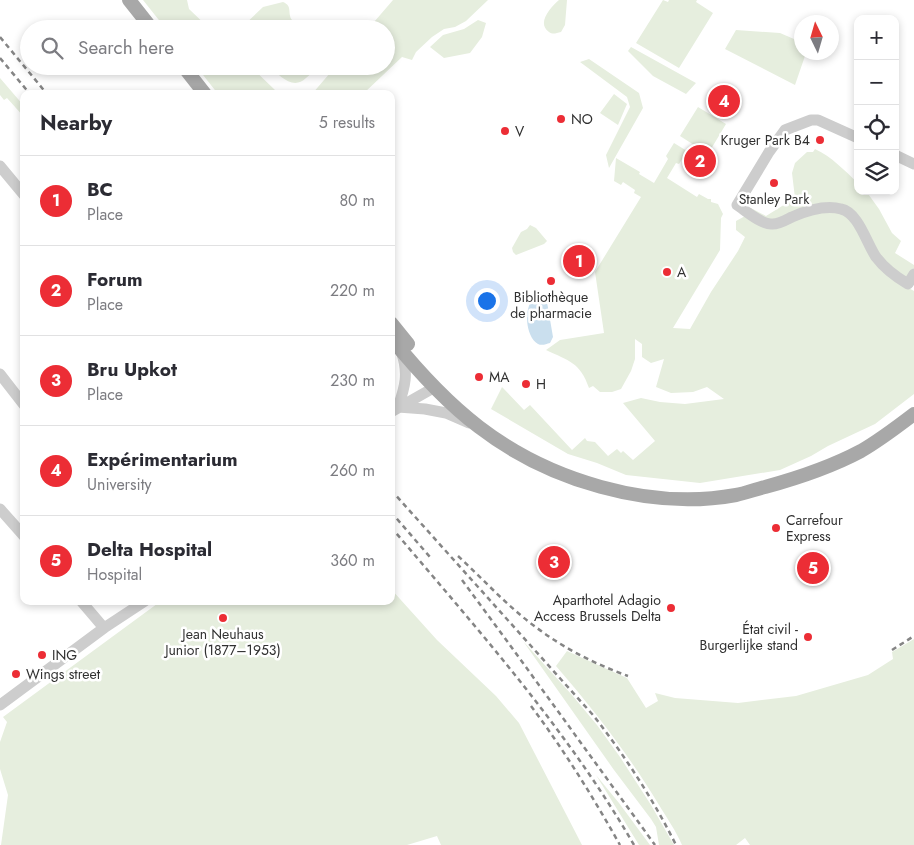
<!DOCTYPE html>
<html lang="en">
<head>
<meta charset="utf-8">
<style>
	:root { --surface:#fff; --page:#f2f2f3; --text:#2b2b33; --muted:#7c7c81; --line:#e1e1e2; --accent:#ec2d35 }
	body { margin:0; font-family:Jost,sans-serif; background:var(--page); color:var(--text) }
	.controls { position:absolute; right:15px; top:15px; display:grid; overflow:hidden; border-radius:10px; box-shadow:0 2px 8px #0003 }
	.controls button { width:45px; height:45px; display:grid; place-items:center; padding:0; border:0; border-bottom:1px solid var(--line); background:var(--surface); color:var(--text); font:25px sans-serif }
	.compass { position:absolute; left:794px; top:15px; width:45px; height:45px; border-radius:50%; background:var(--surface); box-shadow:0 2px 8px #0003; rotate:355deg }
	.you { position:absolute; left:486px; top:300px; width:18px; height:18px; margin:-12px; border:4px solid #fff; border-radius:50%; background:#1a73e8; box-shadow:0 0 0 8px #1a73e833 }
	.badge { display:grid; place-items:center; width:32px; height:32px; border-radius:50%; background:var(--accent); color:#fff; font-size:16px; font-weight:700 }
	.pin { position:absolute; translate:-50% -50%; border:2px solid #fff; box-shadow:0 1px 5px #0006 }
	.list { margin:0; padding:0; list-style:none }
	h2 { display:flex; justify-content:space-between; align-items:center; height:65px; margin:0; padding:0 20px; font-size:21px }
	h2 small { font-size:16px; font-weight:400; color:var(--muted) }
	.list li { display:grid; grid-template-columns:32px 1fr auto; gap:15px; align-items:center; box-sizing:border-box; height:90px; padding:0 20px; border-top:1px solid var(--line) }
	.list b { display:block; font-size:19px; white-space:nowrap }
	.list p { margin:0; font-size:16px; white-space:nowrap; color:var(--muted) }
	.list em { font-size:16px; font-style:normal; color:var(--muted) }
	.icon { flex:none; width:28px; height:28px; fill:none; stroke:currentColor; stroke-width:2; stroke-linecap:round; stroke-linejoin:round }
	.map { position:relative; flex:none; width:914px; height:845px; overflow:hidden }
	.search { position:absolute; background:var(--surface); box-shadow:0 2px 8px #0003; left:20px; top:20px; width:375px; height:55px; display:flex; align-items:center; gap:12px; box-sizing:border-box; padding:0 18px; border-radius:28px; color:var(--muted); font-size:19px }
	.panel { position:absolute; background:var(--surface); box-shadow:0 2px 8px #0003; left:20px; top:90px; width:375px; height:515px; border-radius:10px }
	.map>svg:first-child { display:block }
	.green { fill:#e6eede }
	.water { fill:#cadfee }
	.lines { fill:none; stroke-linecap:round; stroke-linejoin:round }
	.minor { stroke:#cdcdcd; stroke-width:11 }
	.major { stroke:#a8a8a8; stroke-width:14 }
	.rail { stroke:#858585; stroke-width:2.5; stroke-dasharray:5 4; stroke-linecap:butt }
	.poi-dot { fill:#ec2d35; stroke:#fff; stroke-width:2 }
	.labels { text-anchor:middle; stroke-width:5; stroke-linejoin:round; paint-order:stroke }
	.poi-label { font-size:14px; fill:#303030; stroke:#fff; text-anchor:start }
</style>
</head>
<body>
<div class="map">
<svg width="914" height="845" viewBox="0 0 914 845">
	<rect width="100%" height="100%" fill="#fff"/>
	<path class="green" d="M143,0H187L189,9L210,29H166Z
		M393,0H488L466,21L455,27L444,29L432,37L416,52L412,60L402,57L363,94H356L354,92L353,94H312L336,66H386V29H368Z
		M559,0H567L565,25L561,32C556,33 553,35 549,32C536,23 551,7 559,0Z
		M663,0L668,2L669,0H697L696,2L713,13L679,68L636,43Z
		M283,2C293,6 287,13 292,20C295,23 299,26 302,29H240L263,7Z
		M478,20L486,23L482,37L470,53L444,58L430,47L443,35L464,29Z
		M736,30L780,33L801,42L802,52L806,53L795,85L725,49Z
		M631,47L696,83L686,94L653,76L628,51Z
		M589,59L639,93L643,108L609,168L606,155L630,107L627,97L580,62Z
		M196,66H250L275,90L277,94H218Z
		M269,66H317C314,70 310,75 306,78C293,91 279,75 269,66Z
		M0,78L24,106V117L7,98L4,100L0,95Z
		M614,94L627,104L618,125L600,113Z
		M698,107L726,124L708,154L680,136Z
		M674,143L687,151L679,164L676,163L667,178L697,197L699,194L708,199H711V202L718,204L723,214L721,218L720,250L673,328L690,329L711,292L738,251L745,237L736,230V221L747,215L751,208L766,216L795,198L792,173L795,163L807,152H813L815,149C832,157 844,170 858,183V191H866L879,209L892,233L901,241L895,253L914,265V268L907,287L914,291V394L875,424L828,446L811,456L780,470L700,483L626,475L597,463L568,454L491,409L502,387L524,410L530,405L572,450L585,438L587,441L595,442L608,456L617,449L621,453L623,451L633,460L655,441L623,403L641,398L660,402L685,404L724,399L707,387L693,392L671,393L656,387L664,359L651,363L642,357V344L635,339V359L631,371L621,389L612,392H600L593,386L589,388C580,362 569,361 546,350L560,340L604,333L595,272L641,197L634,193L635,190L623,182L621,185L614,181L616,158L640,172L639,174L654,183L668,159L666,156Z
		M530,225L536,228L547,241L544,244L516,255L513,252L512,248L521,232L527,229Z
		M391,589L437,640L496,696L519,723L582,845H441L437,836L407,845H1L8,795L0,769V742L7,722L3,717L161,601H391Z
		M914,639V845H750L745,838L736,845H682C676,831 667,818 659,805C629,755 594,710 556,666L567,651L627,678L646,708L658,701L655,693L675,698L738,703L796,696L868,675L893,659L892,652Z
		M523,641L572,695L597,725L620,757L651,805L674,845H659L656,827L651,819L614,770Z
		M596,775L619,803L650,845H639Z"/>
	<path class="water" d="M541,297L546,299L547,302L553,337L550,343C546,344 542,346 538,344C525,336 524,308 533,299Z"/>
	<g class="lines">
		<path class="minor" d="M858,138L818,120H811L785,130L769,152L737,205C746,211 761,224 771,224C778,225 786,220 792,217C806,211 826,205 841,209C858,212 867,244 876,257C885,269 896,277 908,284L914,274
			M895,155L914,164
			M0,166L24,195
			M0,374L24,405
			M398,407L425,409L446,413L469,423
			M398,407C405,387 409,373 401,351
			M391,412L435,387
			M0,509L24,536
			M81,601L104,628
			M0,705L104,628L145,601"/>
		<path class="major" d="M129,0L152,29
			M183,66L205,94
			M391,323L408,344
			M391,338C417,370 446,402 479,427C548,480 649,511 736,495C746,493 756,489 765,487C798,478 831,467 861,451C880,440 897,427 914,414"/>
		<path class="rail" d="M0,37L47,94
			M0,58L30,94
			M391,490L593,715C625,756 653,799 676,845
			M391,512L430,557
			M391,527C477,629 567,729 634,845
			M458,556C484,580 508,607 537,628C565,649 595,664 628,676
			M462,580L507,641L655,845
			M892,650L914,636
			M531,706C564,750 593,797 620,845"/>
	</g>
	<g class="poi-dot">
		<circle cx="561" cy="119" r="5"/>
		<circle cx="505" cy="131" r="5"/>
		<circle cx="820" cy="140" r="5"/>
		<circle cx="774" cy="183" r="5"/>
		<circle cx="667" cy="272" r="5"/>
		<circle cx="551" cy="281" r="5"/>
		<circle cx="479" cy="377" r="5"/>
		<circle cx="526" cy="384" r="5"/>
		<circle cx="776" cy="528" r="5"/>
		<circle cx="671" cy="608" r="5"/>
		<circle cx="223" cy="618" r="5"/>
		<circle cx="808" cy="637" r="5"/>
		<circle cx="42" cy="655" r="5"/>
		<circle cx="16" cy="674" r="5"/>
	</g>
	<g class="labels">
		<g class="poi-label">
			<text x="571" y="124">NO</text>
			<text x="515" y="136">V</text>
			<text x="810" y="145" text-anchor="end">Kruger Park B4</text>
			<text x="774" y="204" text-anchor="middle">Stanley Park</text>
			<text x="677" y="277">A</text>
			<text x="551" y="302" text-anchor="middle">Bibliothèque<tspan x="551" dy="16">de pharmacie</tspan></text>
			<text x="489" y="382">MA</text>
			<text x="536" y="389">H</text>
			<text x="786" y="525">Carrefour<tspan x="786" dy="16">Express</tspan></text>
			<text x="661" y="605" text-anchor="end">Aparthotel Adagio<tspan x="661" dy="16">Access Brussels Delta</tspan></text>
			<text x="798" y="634" text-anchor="end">État civil -<tspan x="798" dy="16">Burgerlijke stand</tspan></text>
			<text x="223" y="639" text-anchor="middle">Jean Neuhaus<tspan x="223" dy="16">Junior (1877–1953)</tspan></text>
			<text x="52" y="660">ING</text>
			<text x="26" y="679">Wings street</text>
		</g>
	</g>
</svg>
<div class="controls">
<button>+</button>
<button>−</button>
<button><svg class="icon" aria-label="locate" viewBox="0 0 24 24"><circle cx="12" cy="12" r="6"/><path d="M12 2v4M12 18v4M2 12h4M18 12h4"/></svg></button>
<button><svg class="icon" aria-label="layers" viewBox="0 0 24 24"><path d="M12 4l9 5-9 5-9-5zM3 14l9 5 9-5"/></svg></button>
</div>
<svg class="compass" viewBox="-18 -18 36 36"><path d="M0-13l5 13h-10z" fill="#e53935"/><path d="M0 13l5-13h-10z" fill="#7c7c81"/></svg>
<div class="you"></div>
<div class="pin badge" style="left:579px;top:261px">1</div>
<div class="pin badge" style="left:700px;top:161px">2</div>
<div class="pin badge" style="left:554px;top:562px">3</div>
<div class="pin badge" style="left:724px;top:101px">4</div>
<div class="pin badge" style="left:813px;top:568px">5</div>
<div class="search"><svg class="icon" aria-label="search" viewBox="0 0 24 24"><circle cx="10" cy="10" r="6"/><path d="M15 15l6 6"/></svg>Search here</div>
<section class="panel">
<h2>Nearby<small>5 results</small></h2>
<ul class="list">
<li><span class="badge">1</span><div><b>BC</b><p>Place</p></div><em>80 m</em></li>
<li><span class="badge">2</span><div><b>Forum</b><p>Place</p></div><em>220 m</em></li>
<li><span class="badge">3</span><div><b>Bru Upkot</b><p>Place</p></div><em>230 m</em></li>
<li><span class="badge">4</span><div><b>Expérimentarium</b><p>University</p></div><em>260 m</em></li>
<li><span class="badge">5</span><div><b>Delta Hospital</b><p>Hospital</p></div><em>360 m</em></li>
</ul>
</section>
</div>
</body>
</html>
